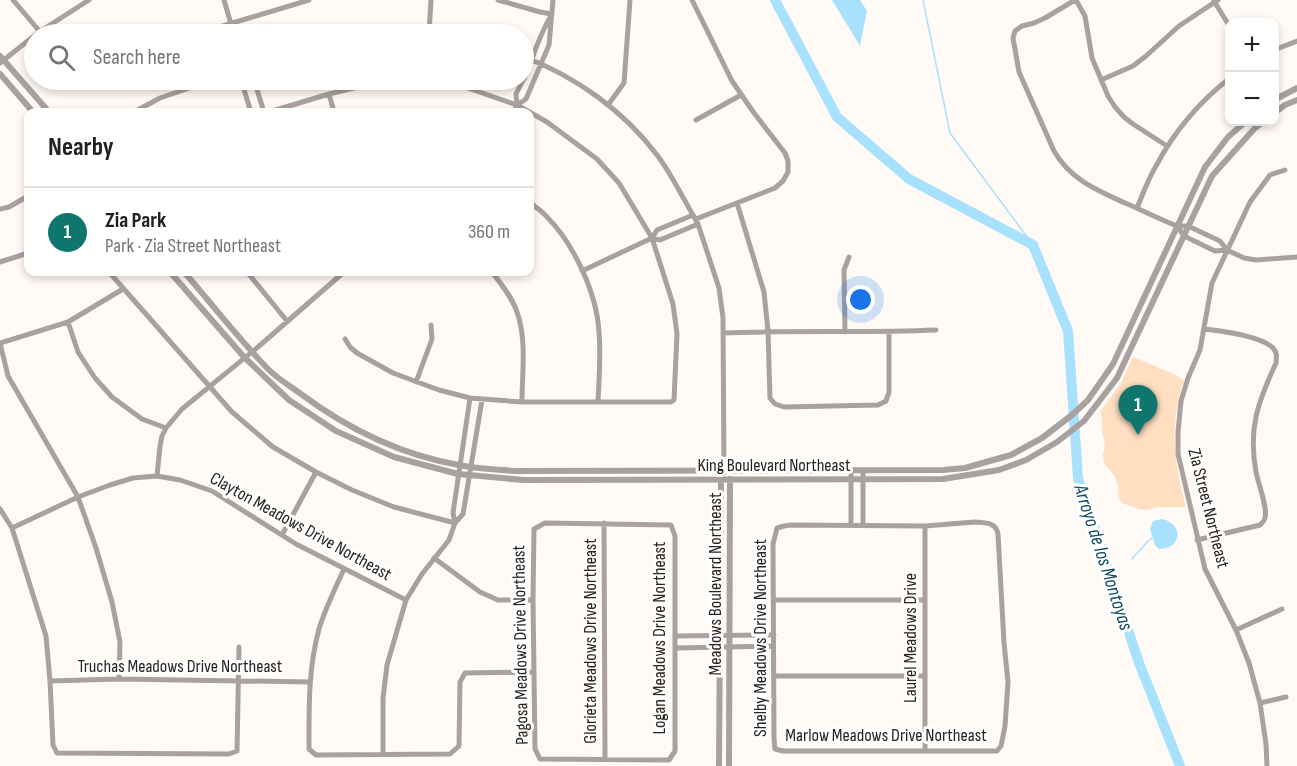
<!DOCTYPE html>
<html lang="en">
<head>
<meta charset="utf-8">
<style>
	:root { --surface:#fff; --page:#f2f2f2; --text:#202124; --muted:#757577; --line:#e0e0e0; --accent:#0f766e }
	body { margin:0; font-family:"Sofia Sans Condensed",sans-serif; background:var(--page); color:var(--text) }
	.controls { position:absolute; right:18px; top:18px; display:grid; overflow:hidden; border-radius:12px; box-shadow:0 3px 9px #0003 }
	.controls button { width:54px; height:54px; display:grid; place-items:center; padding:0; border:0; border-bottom:2px solid var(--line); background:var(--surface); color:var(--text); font:30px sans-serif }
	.you { position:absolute; left:861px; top:300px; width:21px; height:21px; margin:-15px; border:4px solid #fff; border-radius:50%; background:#1a73e8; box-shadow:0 0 0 9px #1a73e833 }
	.badge { display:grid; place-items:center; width:39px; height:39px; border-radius:50%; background:var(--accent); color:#fff; font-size:20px; font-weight:700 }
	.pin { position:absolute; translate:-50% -50px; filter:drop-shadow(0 2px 3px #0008) }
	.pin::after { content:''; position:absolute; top:32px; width:21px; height:18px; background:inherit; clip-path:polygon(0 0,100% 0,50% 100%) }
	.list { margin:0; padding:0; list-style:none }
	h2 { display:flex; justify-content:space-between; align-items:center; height:78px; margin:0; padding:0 24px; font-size:26px }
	h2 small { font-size:20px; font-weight:400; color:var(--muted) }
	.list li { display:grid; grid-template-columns:39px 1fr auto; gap:18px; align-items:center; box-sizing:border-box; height:90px; padding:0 24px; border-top:2px solid var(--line) }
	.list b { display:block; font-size:22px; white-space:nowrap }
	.list p { margin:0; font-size:20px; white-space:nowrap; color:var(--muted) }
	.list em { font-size:20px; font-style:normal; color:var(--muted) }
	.icon { flex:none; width:33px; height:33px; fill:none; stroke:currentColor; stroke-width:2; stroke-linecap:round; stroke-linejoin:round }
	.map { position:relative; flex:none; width:1297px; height:766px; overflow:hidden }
	.search { position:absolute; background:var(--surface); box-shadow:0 3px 9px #0003; left:24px; top:24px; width:510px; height:66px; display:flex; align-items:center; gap:15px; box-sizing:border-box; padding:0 21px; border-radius:33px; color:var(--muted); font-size:22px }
	.panel { position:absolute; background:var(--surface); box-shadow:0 3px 9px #0003; left:24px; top:108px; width:510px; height:168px; border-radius:12px }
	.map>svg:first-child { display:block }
	.green { fill:#ffdec1 }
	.water { fill:#a7e1fe }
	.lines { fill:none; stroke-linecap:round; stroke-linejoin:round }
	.stream { stroke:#a7e1fe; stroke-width:1.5 }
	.river { stroke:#a7e1fe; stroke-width:10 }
	.minor { stroke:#a8a19f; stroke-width:5 }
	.tertiary { stroke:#a8a19f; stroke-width:6 }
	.labels { text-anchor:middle; stroke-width:6; stroke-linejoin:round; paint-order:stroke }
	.street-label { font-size:18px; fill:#27231f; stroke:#fff }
	.water-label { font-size:20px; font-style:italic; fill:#0f4c65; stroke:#fff }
</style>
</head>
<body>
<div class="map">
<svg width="1297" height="766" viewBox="0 0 1297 766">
	<rect width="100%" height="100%" fill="#fffaf5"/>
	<path class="green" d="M1133,357L1174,374L1184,380C1169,425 1174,461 1186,507H1158L1147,510L1139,509L1122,503L1119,498L1118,486L1114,475L1104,463L1103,455L1105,443L1102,431V418L1100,412L1121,383Z"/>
	<path class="water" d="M832,0H860L867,11L860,46Z
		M1162,519C1185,524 1181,550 1159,549L1155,545L1150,529L1153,521Z"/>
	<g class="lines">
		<path class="stream" d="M923,0L950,133L1033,245
			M1132,559L1148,541L1152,538"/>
		<path class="river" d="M775,0L837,117L909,179L1033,245L1068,331L1078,478L1139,663L1180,766"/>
		<path class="minor" d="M13,0L41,33
			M224,0L231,24L229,34
			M498,0L540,12L552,14
			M692,0L732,81L754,113L785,153L788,161V172L783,181L775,188L696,219
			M1075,0L1045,18L1034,23L1022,26L1015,31L1013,38L1019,72L1054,151C1070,179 1096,190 1125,203C1142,210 1159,219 1177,226
			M1076,0L1085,16L1092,58L1108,96L1115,107L1124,117L1133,124L1167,146
			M1214,1L1230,27
			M231,24L241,30L242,34
			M36,34L89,0
			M196,34L309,0
			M397,34H409
			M429,34L431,0
			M1274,50L1297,41
			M524,57C575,76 624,111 657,155C671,173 681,195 693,215L698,224L719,288L723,318L724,470
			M0,63L34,36
			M524,79C533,58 539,35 551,16
			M80,80C88,85 92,84 100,80
			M241,80L251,112
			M254,80L264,112
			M1101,80L1133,66L1146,56L1179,26L1218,0
			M329,94L334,112
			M517,105L526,99L549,45L553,0
			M608,105L624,83L630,0
			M134,112L160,98L213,80
			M269,112L329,94L362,86L393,83H428L465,87L517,105L547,122L597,159L619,183L652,238L673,304L677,334L674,400L671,402H522L470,398L439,390L393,373L357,353L350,347L345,339
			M514,112L517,105L516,94L523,80
			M696,120L741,95
			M530,202C535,207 542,211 547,217C574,244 597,294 599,332C601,355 599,379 598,402
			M737,203L764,292L768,331L770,398L775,404L784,407L878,405L886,401L889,392V332
			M1137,208C1143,194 1148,179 1156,166C1174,132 1199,102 1230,78
			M0,209L9,207L28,196
			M652,238L660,240L698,224
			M1227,250L1220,241L1188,226H1177L1184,236L1215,251L1227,250L1244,258L1256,260L1297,257
			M0,262L28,253
			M582,271L652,238L657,230L693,215
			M109,272L232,412L273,447L316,472L352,490L394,507L455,523
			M247,272L287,321
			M492,272C501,284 512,297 517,312C527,340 522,373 522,402
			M68,322L78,352L95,378L112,397L142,419L166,428
			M845,332L844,270L849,257
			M723,333C794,330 865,333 936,330
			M0,343L8,376L78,497L96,548L112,602L120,642L119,679
			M0,343L68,322L123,289
			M416,382L432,339L431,325
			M863,470V525
			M157,476L160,446L162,436L166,428L182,409L258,347L344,272
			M0,509L12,528L46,636L50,681L53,745L57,753L229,754L237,751L239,647
			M975,522C985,523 996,522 998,534L1004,643L1008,682L1005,726L1001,746L997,751H783L775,749L774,739L773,544L777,528L784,526L791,525L925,526Z
			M455,523L453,513L470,398
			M545,523L671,525L675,536V751L669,760L540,759L535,749L533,600L534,529Z
			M604,523L605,759
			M851,525V470
			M12,528L78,497L110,485L133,478L157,476L180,480L212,491L296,544L406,600
			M282,535L316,472
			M1197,540L1260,525C1262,523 1264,522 1265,518C1268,508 1258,483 1256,472C1248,428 1258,402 1276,363C1276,361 1277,356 1276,353C1271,336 1219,331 1204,329
			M434,558L480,592L498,600H533
			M344,569C335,589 325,609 319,629C308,669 309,709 309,749L316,755L450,754L459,746L460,682L465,673L534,672
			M774,600H925
			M1236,630L1282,609
			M676,636L774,635
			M675,648L773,646
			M774,676H925
			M50,681L119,679L310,682
			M1260,703L1286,697
			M925,751V526
			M383,753V698L387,665L406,600L422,574L449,540L455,523L463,514L482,400
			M1267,766L1266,744L1260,703L1249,663L1236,630L1205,569L1178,454V432L1181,401L1188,378L1200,350L1212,283L1250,202L1270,175L1285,170"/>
		<path class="tertiary" d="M0,56L49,112
			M0,74L33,112
			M1274,100L1297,88
			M1274,113L1285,105L1297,100
			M170,272L244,357L289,400L336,431L394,457L458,474L523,480L943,479L999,470L1026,460L1057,442L1084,421L1117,378L1212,176L1255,128L1263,122
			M184,272C212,304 239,339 268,369C278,379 290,386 301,394C348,429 401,455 459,465C477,469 496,469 514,471L943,470L965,468L1011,455L1042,438L1072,415L1088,400L1113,364L1205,167L1228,137L1245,122
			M719,766L721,480L724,470
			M729,766L730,479"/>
	</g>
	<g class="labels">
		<g class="street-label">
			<text x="774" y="471">King Boulevard Northeast</text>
			<text transform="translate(1209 508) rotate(76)" y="6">Zia Street Northeast</text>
			<text transform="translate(301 526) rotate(29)" y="6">Clayton Meadows Drive Northeast</text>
			<text transform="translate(715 584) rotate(-90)" y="6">Meadows Boulevard Northeast</text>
			<text transform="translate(659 638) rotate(-90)" y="6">Logan Meadows Drive Northeast</text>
			<text transform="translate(760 638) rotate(-90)" y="6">Shelby Meadows Drive Northeast</text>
			<text transform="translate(910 638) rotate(-90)" y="6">Laurel Meadows Drive</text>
			<text transform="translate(590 641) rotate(-90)" y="6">Glorieta Meadows Drive Northeast</text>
			<text transform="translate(520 645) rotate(-91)" y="6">Pagosa Meadows Drive Northeast</text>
			<text x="180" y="672">Truchas Meadows Drive Northeast</text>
			<text x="886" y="741">Marlow Meadows Drive Northeast</text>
		</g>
		<g class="water-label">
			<text transform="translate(1104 557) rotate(72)" y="7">Arroyo de los Montoyas</text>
		</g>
	</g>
</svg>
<div class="controls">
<button>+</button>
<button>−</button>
</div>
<div class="you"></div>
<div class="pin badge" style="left:1138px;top:435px">1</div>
<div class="search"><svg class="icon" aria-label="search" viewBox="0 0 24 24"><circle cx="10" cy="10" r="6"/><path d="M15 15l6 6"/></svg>Search here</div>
<section class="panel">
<h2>Nearby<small></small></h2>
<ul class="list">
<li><span class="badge">1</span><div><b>Zia Park</b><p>Park · Zia Street Northeast</p></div><em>360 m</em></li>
</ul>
</section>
</div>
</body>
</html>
